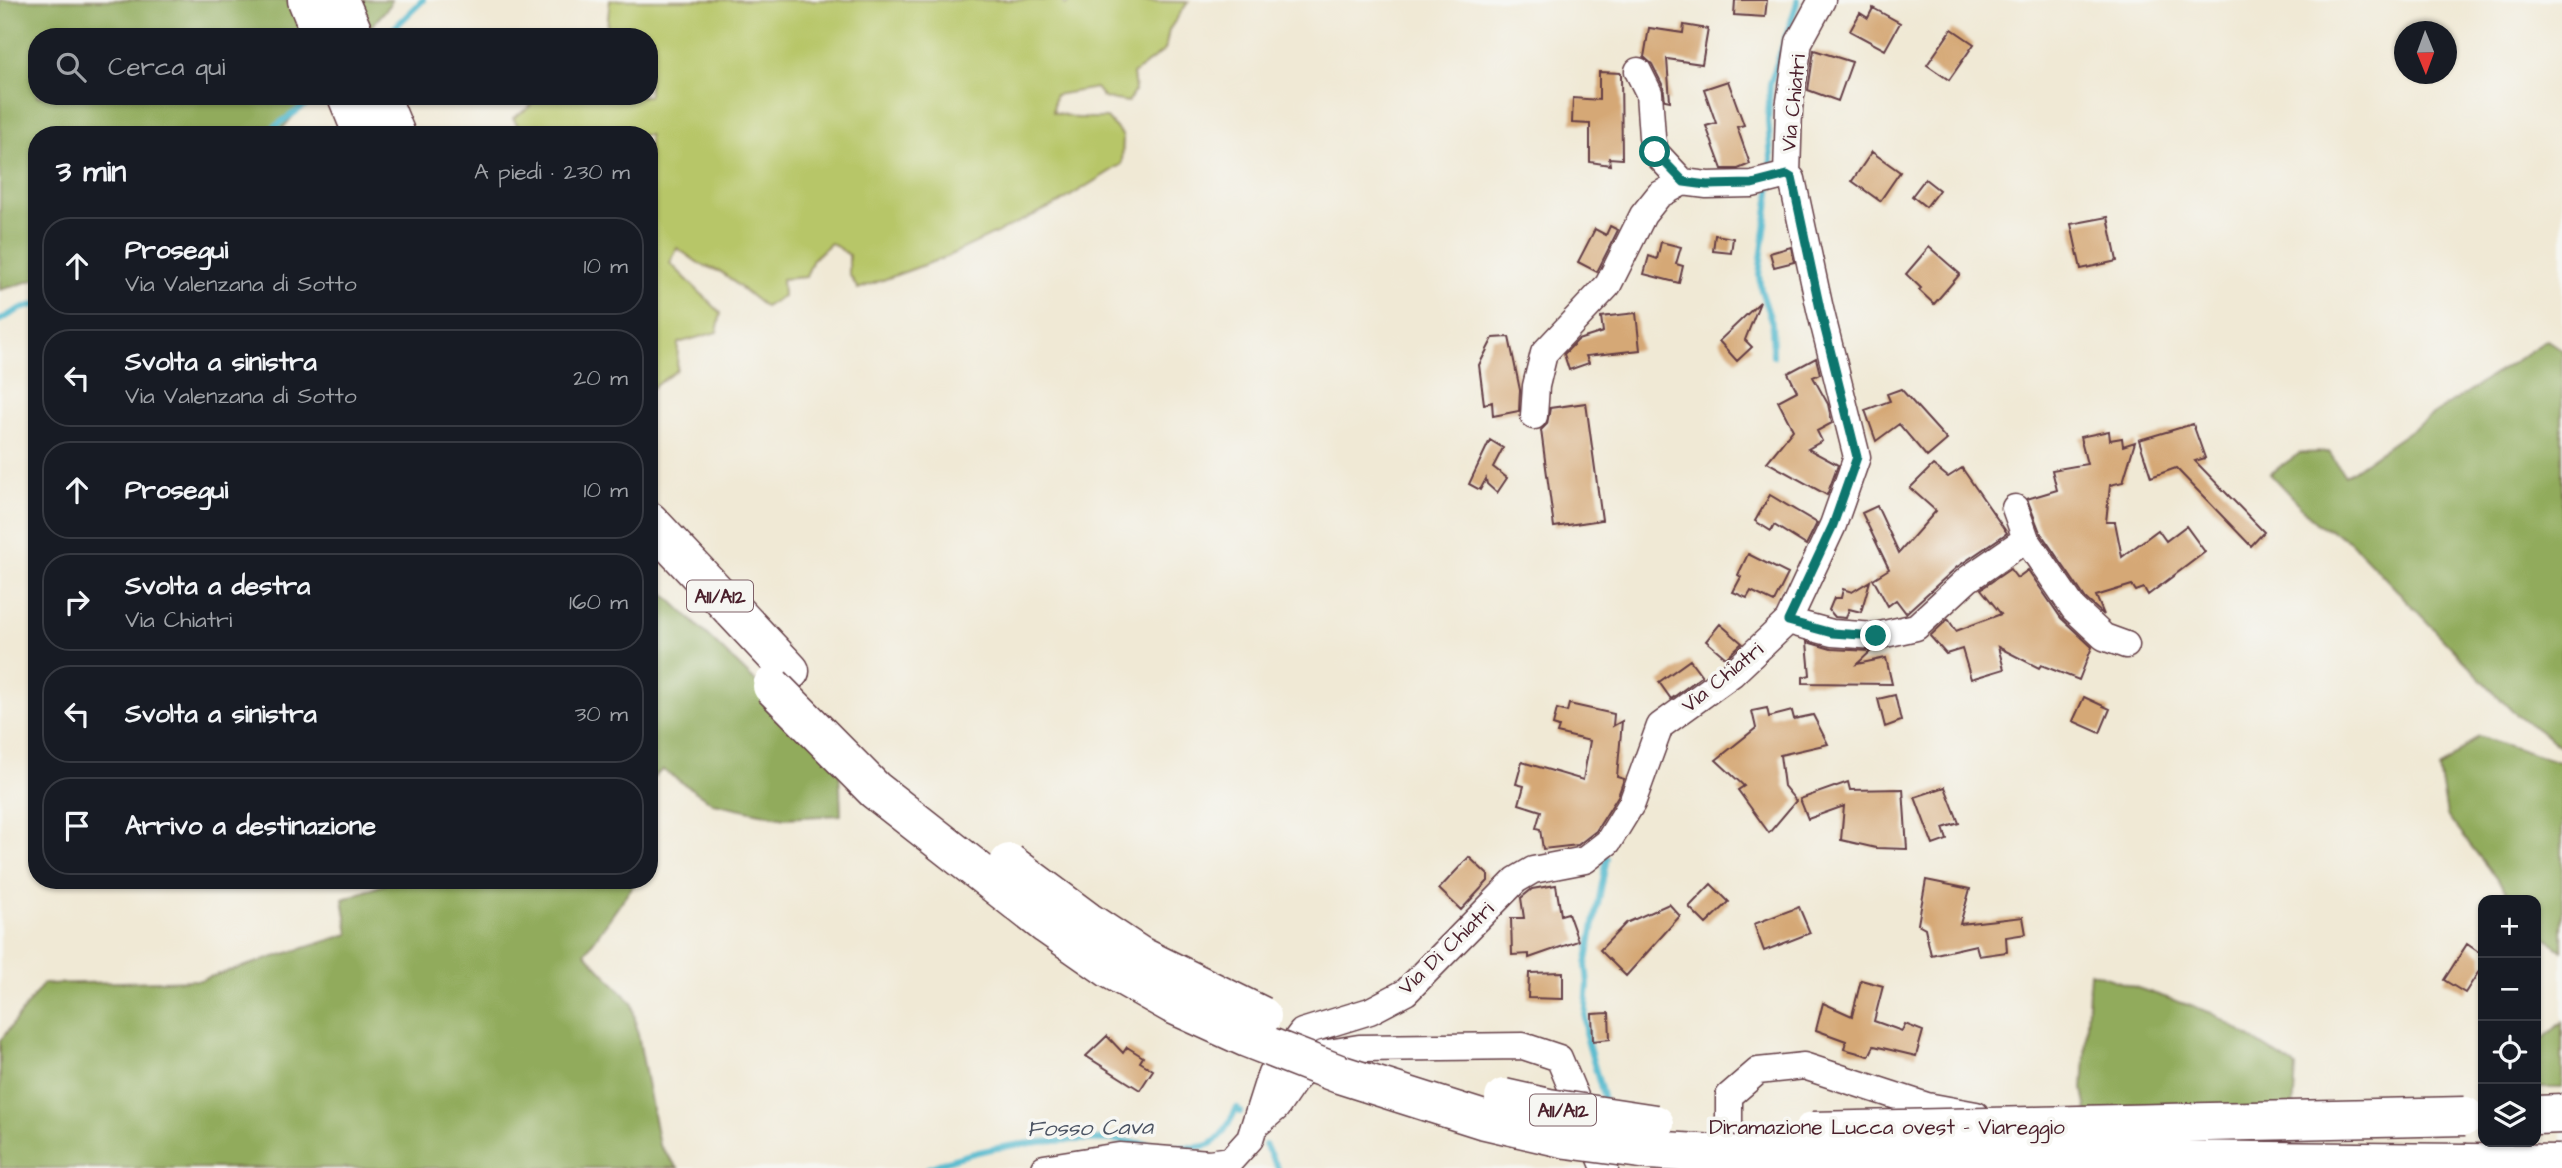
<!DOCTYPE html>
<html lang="it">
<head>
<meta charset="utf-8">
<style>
	:root { --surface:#171b24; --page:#20242c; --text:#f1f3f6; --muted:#9ea1a6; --line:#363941 }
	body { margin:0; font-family:"Architects Daughter",sans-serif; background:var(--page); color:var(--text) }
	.controls { position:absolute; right:21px; bottom:21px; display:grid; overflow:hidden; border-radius:14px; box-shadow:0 2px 5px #0004 }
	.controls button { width:63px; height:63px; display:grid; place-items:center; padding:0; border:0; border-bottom:2px solid var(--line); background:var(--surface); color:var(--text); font:35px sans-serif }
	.compass { position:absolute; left:2394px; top:21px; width:63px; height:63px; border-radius:50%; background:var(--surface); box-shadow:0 2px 5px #0004; rotate:179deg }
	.stop { position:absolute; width:21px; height:21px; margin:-16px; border:5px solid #0f766e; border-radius:50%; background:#fff }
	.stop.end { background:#0f766e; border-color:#fff; box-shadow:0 2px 7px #0008 }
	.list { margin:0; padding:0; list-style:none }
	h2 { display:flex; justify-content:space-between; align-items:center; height:91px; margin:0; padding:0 28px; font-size:30px }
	h2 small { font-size:23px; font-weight:400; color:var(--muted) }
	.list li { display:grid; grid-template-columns:46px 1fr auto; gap:21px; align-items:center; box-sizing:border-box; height:98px; margin:0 14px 14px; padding:0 14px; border:2px solid var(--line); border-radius:28px }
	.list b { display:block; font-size:26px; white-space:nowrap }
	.list p { margin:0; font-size:23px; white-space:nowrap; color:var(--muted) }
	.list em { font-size:23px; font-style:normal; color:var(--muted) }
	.icon { flex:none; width:38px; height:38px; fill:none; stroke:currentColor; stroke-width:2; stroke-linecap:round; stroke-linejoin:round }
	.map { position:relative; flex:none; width:2562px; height:1168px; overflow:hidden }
	.search { position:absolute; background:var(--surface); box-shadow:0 2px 5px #0004; left:28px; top:28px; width:630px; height:77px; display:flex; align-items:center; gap:18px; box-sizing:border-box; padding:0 24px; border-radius:28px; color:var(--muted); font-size:26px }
	.panel { position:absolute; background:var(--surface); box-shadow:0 2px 5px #0004; left:28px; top:126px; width:630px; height:763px; border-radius:28px }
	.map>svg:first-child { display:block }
	.green { fill:#b7c668; stroke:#80724a; stroke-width:2 }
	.forest { fill:#91ab5c; stroke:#6e6544; stroke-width:2 }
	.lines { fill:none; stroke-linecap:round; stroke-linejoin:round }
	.stream { stroke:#4fb7cc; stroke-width:6 }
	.building { fill:#d5a876 }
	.minor-casing { stroke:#633d44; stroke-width:29 }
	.highway-casing { stroke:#633d44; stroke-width:41 }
	.minor { stroke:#fff; stroke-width:26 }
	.highway { stroke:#fff; stroke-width:38 }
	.highway-bridge-casing { stroke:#633d44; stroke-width:41; stroke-linecap:butt }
	.highway-bridge { stroke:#fff; stroke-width:38 }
	.route { stroke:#0f766e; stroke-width:9 }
	.labels { text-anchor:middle; stroke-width:7; stroke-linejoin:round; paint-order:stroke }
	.shield { fill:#f6f6f2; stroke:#7e6067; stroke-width:2 }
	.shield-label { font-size:19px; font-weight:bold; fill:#4a1f2b }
	.street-label { font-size:21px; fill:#4a1f2b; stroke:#f6f6f2 }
	.water-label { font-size:23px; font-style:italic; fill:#4c5463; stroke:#f6f6f2 }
</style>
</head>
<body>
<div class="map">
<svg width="2562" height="1168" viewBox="0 0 2562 1168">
	<rect width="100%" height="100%" fill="#f6f6f2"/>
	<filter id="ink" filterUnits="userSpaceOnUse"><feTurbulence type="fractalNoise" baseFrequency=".0143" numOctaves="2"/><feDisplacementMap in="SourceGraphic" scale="14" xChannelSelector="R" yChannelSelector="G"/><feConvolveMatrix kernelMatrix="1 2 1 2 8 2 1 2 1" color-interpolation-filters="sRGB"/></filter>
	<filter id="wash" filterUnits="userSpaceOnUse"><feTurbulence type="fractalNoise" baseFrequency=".00686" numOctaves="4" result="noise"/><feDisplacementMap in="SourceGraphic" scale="28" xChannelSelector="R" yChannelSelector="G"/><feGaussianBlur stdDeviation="1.57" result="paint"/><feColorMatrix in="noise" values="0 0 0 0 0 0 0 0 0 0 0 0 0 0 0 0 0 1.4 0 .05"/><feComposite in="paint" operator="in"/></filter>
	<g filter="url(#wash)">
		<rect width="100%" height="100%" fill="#f0e9d5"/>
		<path class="green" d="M610,0H1061L1065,5L1071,0L1188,2L1169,30L1165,50L1133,74L1135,90L1128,102L1104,98L1096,88L1055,95L1053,112L1076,118H1107L1123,136L1122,164L1059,203L946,257L858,289L849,274V255L831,243L813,259L806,277L782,279L783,296L765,307L721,272L700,264L677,248L670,263L721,313L717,332L678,343L677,370L649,390V135H524L513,118L528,108L536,99L552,96H649V37H606Z"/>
		<path class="forest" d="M0,0H391L390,5L362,37H37V96H310L277,135H37V279L0,290Z
			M2547,340L2562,350V747L2512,711L2349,540L2316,523L2270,474L2300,453L2329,452L2345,476L2428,418Z
			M649,579L839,762L841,815L784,818L713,803L663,770L649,780Z
			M2478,736L2562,763V950L2536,930V900H2513L2447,815L2439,769Z
			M397,880H637L585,953L632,1003L659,1145L678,1168H0V1041L43,984L200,980L349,934L343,899Z
			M2090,972L2212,1013L2296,1067L2289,1168H2097L2083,1089Z
			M2562,1022V1088H2536V1042L2544,1038Z"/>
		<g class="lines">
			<path class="stream" d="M385,37L423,0
				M263,135L318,96
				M1772,171L1768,120L1770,84L1798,0
				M1771,185L1759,275L1761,290L1772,323L1773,356
				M0,320L20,309L37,304
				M1605,1103L1587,1040L1585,1019L1588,984L1586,965L1607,858
				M1265,1145L1278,1168
				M928,1168C985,1145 1051,1138 1112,1140C1135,1141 1187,1152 1208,1145C1222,1140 1230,1120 1237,1108L1240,1112"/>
		</g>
		<g id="blocks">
			<path class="building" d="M1735,0H1767L1765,17L1734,15Z
				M1873,8L1900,23L1885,50L1850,31L1860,13L1868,18Z
				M1684,25L1708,29L1702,64L1667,59L1670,101L1665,100L1663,86L1652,64L1644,57L1649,28L1683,33Z
				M1952,29L1974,44L1949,80L1927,65Z
				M1814,50L1852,62L1838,101L1808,90Z
				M1599,72L1621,73L1622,159L1609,158L1610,165L1590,162V124L1572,123L1573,98L1599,100Z
				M1728,81L1744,125L1737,127L1750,164L1738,169H1722L1706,126L1716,123L1704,89Z
				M1872,152L1900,172L1880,201L1852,181Z
				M1925,179L1939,190L1926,207L1912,196Z
				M2108,217L2117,261L2081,269L2071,224Z
				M1610,226L1618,230L1597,272L1578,262L1595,229L1606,235Z
				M1715,235L1733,238L1731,253L1713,251Z
				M1661,242L1681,247L1676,264L1683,266L1679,283L1644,274L1649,256L1657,259Z
				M1791,247L1794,262L1774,267L1770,253Z
				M1929,247L1960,274L1934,304L1919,290L1921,288L1906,274Z
				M1760,302L1745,340L1752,347L1737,361L1719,341Z
				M1636,313L1640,350L1586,356L1589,363L1569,370L1564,354L1578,340L1603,332L1601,317Z
				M1509,337L1520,390L1519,411L1493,416L1492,402L1484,404L1479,365L1493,338Z
				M1816,358L1820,374L1813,377L1828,404L1832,423L1817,431L1822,441L1808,449L1838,465L1827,495L1767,462L1793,430L1778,401L1797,391L1788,373Z
				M1901,389L1947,440L1927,457L1899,424L1876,441L1865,410L1890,401L1887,394Z
				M1586,403L1602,520L1554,527L1541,430L1547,424L1550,408Z
				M2193,424L2205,458L2195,461L2264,532L2251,546L2176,468L2151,477L2139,440Z
				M2109,431L2110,440L2122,438L2123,446L2135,442L2123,482L2110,485L2106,522H2115L2122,557L2158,530L2166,541L2186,526L2205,552L2148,595L2144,588L2136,591L2132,585L2096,596L2104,615L2086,599L2040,532L2027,499L2057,490L2052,470L2087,464L2080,437Z
				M1490,440L1503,448L1493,467L1507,478L1497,493L1487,484L1486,479L1480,490L1469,484Z
				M1933,465L1948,477L1962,468L2007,533L1957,567L1906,613L1896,600L1888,606L1873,579L1889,569L1862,513L1877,506L1899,553L1936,511L1910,488Z
				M1770,495L1817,523L1806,545L1774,525L1771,531L1755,521Z
				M1748,554L1788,574L1774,602L1751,591L1747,598L1733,592L1741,577L1738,575Z
				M2010,569L2017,578L2028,570L2061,618L2092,647L2079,680L2041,665L2039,668L1998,647L2004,669L1971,679L1962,649L1946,654L1930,636L1948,619L1956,631L2001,614L1981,589Z
				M1870,581L1861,612L1849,609L1846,618L1835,617L1829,610L1834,598H1841L1843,589L1852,592Z
				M1720,624L1742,643L1726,658L1706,641Z
				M1807,642L1831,649L1871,651L1857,664L1886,658L1892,684L1803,683V677L1810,675Z
				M1690,660L1702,676L1671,699L1659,682Z
				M1895,695L1901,721L1885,727L1878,699Z
				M2084,697L2110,709L2100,733L2073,721Z
				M1569,704L1614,714L1613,726L1622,721L1617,777L1624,779L1618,796L1596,831L1578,845L1543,849L1540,829L1536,828L1541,811L1519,804L1524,786L1516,784L1522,762L1583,780L1590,741L1557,733L1559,727L1553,725L1557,709L1567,712Z
				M1767,708L1769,717L1792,711L1794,719L1813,715L1828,744L1780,755L1784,786L1796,801L1769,833L1738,790L1744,786L1716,760L1756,728L1752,711Z
				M1848,782L1850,790L1903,789L1907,849L1876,848L1841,840L1844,806L1808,819L1800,799Z
				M1945,787L1959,823L1943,828L1947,840L1933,845L1915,797Z
				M1469,857L1488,875V881L1461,910L1439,889Z
				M1926,880L1970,889L1960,924L2023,917L2026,934L2006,937L2007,952L1979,956L1976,945L1931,955L1925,928L1918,924Z
				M1711,884L1729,902L1706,924L1689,907Z
				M1556,885L1561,915L1568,913L1578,941L1529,958V954L1512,955L1511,918H1524L1521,898L1532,889Z
				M1669,904L1680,916L1626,976L1600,950L1626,923Z
				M1799,907L1810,933L1764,951L1754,924Z
				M2467,944L2483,955V965L2465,993L2444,980Z
				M1563,972V999L1528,998L1529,973Z
				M1861,980L1883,986L1874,1021L1902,1031L1905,1024L1923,1031L1916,1056L1874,1046L1869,1056L1844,1049L1846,1041L1816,1030L1823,1003L1852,1016Z
				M1609,1013L1610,1039L1593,1041L1592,1014Z
				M1107,1036L1123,1053L1127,1047L1143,1057L1140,1062L1153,1070L1140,1090L1086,1056Z"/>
		</g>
	</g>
	<g filter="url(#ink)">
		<use href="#blocks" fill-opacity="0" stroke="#633d44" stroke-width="2"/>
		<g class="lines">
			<defs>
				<path id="minor" d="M1638,71L1649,93L1652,137L1655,152L1683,182
					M1534,416L1536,386L1544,353L1608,285L1643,215L1659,195L1683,182L1707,185L1752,184L1787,175
					M2015,508L2026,539L2074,609L2104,637L2126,645
					M1788,621L1832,633L1876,636L1916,627L1968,579L2026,539
					M1256,1125L1276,1108L1296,1079L1322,1054L1359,1048L1523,1046L1559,1058L1605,1168
					M1044,1168L1119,1156L1209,1163L1231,1160L1250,1139L1271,1073L1302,1032L1370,1011L1406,992L1516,880L1533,870L1585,860L1608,842L1632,803L1660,726L1732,674L1788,621L1833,525L1857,457L1820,309L1792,179L1787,175L1789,108L1799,42L1822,0
					M1729,1168V1096L1758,1071L1804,1066L1927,1106L1976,1115"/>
				<path id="highway" d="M307,0L322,37
					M339,0L355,37
					M347,96L363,135
					M380,96L396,135
					M649,521L790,671
					M2536,1115L2562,1114
					M2467,1163L2562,1164"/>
			</defs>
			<use href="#minor" class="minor-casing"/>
			<use href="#highway" class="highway-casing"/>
			<use href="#minor" class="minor"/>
			<use href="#highway" class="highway"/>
			<defs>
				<path id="highway-bridge" d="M772,686L875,790L1047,925L1110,969L1172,1004L1247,1038L1339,1074L1481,1119L1567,1139L1648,1150L1748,1156L2467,1163
					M1009,863L1087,921L1140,956L1262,1016
					M1504,1098L1549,1108L1655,1124
					M1813,1131L2465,1116"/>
			</defs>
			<use href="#highway-bridge" class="highway-bridge-casing"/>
			<use href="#highway-bridge" class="highway-bridge"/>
		</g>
	</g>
	<g class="lines" filter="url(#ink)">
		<path class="route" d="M1655,152L1684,182L1707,185L1752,184L1787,175L1792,178L1820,309L1857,457L1833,525L1788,621L1832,633L1876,636"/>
	</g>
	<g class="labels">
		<g class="shield">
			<rect x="687" y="580.5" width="66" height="31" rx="5"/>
			<rect x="1530" y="1094.5" width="66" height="31" rx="5"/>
		</g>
		<g class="shield-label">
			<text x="720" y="603">A11/A12</text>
			<text x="1563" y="1117">A11/A12</text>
		</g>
		<g class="street-label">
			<text transform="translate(1793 103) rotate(-84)" y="7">Via Chiatri</text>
			<text transform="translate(1722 677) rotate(-39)" y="7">Via Chiatri</text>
			<text transform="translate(1446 948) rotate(-44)" y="7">Via Di Chiatri</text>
			<text x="1887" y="1134">Diramazione Lucca ovest - Viareggio</text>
		</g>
		<g class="water-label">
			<text transform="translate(1090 1127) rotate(-1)" y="8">Fosso Cava</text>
		</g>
	</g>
</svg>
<div class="controls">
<button>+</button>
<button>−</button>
<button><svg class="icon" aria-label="locate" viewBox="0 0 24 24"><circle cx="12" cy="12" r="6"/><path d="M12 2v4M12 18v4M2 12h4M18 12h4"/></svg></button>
<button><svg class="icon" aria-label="layers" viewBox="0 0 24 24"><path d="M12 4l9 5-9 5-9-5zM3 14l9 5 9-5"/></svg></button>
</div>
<svg class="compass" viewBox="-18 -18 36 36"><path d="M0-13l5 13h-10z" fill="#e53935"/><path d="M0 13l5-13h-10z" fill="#9ea1a6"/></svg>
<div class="stop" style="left:1655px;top:152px"></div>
<div class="stop end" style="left:1876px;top:636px"></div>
<div class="search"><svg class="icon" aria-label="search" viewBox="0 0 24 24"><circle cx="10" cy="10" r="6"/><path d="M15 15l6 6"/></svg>Cerca qui</div>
<section class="panel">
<h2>3 min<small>A piedi · 230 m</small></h2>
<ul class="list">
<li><svg class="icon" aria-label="ahead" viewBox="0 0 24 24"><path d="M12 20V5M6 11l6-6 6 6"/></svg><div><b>Prosegui</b><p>Via Valenzana di Sotto</p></div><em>10 m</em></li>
<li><svg class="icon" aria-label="left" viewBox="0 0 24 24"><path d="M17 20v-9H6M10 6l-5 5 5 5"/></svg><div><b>Svolta a sinistra</b><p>Via Valenzana di Sotto</p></div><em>20 m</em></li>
<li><svg class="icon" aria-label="ahead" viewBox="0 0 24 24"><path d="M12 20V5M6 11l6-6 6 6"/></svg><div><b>Prosegui</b></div><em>10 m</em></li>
<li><svg class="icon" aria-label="right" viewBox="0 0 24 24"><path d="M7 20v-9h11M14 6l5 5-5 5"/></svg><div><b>Svolta a destra</b><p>Via Chiatri</p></div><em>160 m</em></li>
<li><svg class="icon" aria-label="left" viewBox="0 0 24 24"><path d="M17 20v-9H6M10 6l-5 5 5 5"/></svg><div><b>Svolta a sinistra</b></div><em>30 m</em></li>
<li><svg class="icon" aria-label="arrive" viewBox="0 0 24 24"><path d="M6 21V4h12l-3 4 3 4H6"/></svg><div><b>Arrivo a destinazione</b></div></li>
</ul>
</section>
</div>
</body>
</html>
